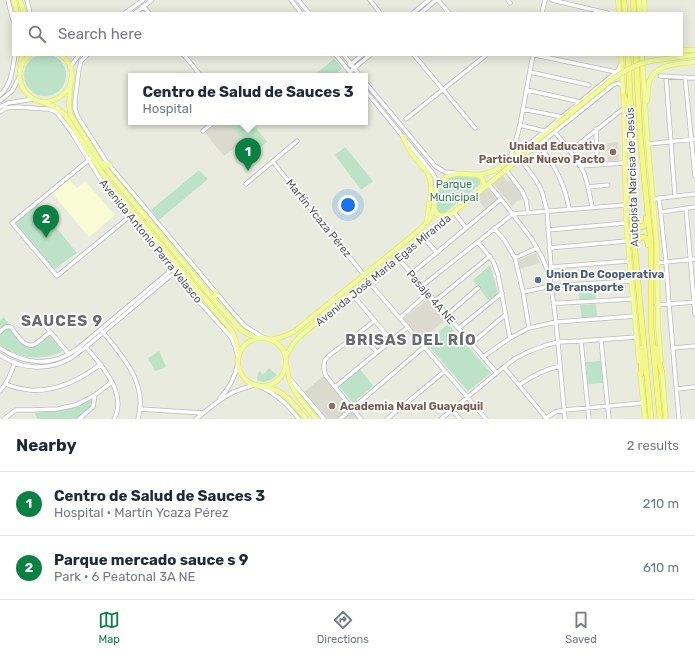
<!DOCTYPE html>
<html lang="en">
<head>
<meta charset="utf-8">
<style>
	:root { --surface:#fff; --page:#f6f6f7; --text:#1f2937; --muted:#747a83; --line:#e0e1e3; --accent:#0b8043 }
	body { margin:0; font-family:Rubik,sans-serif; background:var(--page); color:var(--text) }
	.you { position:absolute; left:348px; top:205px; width:14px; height:14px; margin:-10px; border:3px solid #fff; border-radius:50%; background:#1a73e8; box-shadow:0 0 0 6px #1a73e833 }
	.badge { display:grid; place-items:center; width:26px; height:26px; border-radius:50%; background:var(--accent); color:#fff; font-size:13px; font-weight:700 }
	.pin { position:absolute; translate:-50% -33px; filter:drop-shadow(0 1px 2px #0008) }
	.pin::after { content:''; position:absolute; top:21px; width:14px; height:12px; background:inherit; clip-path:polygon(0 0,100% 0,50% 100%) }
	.popup { position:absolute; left:128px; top:73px; width:240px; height:52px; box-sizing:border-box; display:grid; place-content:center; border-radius:0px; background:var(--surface); filter:drop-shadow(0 1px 3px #0005); font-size:13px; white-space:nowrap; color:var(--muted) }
	.popup b { font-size:15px; color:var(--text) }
	.popup::after { content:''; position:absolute; left:50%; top:100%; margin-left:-8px; border:8px solid transparent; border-top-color:var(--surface) }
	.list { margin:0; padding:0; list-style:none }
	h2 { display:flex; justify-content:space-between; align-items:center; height:52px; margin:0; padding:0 16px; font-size:17px }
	h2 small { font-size:13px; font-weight:400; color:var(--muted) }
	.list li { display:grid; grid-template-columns:26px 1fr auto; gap:12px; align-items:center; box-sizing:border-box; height:64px; padding:0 16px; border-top:1px solid var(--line) }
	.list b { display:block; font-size:15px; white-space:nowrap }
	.list p { margin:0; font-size:13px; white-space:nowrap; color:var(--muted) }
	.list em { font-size:13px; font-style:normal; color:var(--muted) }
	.icon { flex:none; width:22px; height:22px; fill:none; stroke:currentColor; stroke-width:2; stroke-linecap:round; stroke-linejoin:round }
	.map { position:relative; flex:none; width:695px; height:419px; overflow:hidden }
	.search { position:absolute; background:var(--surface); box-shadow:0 2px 10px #0003; left:12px; right:12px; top:12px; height:44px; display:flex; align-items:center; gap:10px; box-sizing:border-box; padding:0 14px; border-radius:0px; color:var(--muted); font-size:15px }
	.sheet { height:180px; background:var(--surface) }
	nav { display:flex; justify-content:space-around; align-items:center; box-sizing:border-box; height:56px; border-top:1px solid var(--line); background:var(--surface); font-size:11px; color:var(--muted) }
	nav a { display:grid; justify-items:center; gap:2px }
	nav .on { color:var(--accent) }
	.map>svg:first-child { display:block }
	.commercial { fill:#f9fbd4 }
	.education { fill:#dadbce }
	.green { fill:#bce2c7 }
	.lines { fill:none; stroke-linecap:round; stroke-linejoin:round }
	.minor-casing { stroke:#babbc1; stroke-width:5 }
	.major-casing { stroke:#e8e95a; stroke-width:5.5 }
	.highway-casing { stroke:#dfda0b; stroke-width:6 }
	.minor { stroke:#fff; stroke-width:3.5 }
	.major { stroke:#effaa5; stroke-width:4 }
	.highway { stroke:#f3f78a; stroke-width:5 }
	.major-bridge-casing { stroke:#e8e95a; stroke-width:5.5; stroke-linecap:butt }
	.major-bridge { stroke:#effaa5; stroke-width:4 }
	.education-dot { fill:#8d6e63; stroke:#fff; stroke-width:1.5 }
	.service-dot { fill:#5c6f8a; stroke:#fff; stroke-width:1.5 }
	.labels { text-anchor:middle; stroke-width:3.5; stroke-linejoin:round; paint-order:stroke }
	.education-label { font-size:11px; font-weight:bold; fill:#785e54; stroke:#fff; text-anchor:end }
	.street-label { font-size:11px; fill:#585a60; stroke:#fff }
	.park-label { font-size:11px; fill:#388050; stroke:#fff }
	.service-label { font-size:11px; font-weight:bold; fill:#4e5e75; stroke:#fff; text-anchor:start }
	.district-label { font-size:15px; font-weight:bold; letter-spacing:1px; fill:#696b72; stroke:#fff }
</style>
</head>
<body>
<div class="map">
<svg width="695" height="419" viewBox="0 0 695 419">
	<rect width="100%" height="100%" fill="#eaebdf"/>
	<path class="commercial" d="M69,179L77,188L85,181L115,215L89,237L52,193Z"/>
	<path class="education" d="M220,122H228L244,141L224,156L205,133Z
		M618,142L619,160L608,161L607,143Z
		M503,176L507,182L510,180L519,190L523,199L517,201L512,206L493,183Z
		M487,188L498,199L486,209L475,197Z
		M536,253L540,263L520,269L518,260Z
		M428,299L445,320L422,340L403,319Z
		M323,376L359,419H326L304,392Z"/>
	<path class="green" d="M24 75a21 21 0 1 1 42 0a21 21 0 1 1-42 0Z
		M334,59L343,68L334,76H313Z
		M228,122H251L267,142L254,153Z
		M345,147L373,181L361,190L335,155Z
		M199,170L208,179L159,220L151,210Z
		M455,176L477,178L480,180V184L445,213H440C439,213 438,212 438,211C436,208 438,189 441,185C444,181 450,178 455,176Z
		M38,205L77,253L53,270L15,223Z
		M490,265L498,293L489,301L473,280Z
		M594,285L596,299L580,300L578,287Z
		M596,304L597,318L582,319L580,305Z
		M4,317L21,343C24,344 26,344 28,344C36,344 41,334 49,333L63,351C53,357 34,359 23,356C14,354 7,349 0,345V321Z
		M448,324L491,373L468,391L426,343Z
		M159,351L166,367L155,371L148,358Z
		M602,361L604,383L588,384L586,362Z
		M269,368L277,375C271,381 265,383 257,381L258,373L260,371L263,375Z
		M360,369L373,386L353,403L339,386Z
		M93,396L94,403L90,408L76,419H37L35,413L60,409L76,405Z"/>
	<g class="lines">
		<defs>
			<path id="minor" d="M8,0L13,20
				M27,0L30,13
				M291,0L301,13
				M298,0L309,13
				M370,0L380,13
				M438,0L449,13
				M508,0L510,3
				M552,0L607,13
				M143,6L149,13
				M125,13L143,0
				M135,13L152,0
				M413,13L429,0
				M421,13L436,0
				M542,13L545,0
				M87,55L81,61L79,69L75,100V109L78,117L106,161L234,314L245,326L264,338
				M184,55L201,76
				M336,55L353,76
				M344,55L360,76
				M414,55L475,128
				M535,55L616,72
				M350,65L362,55
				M70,67L79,55
				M352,70L370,55
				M530,72L589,85
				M660,76L695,78
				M666,77L675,196
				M685,77L695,176
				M365,82L435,166L445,172L455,173
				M365,90L431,171L435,177L436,189
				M527,90L581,102
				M0,95C12,84 12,70 15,55
				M0,101L12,91L19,78
				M0,107L8,103L34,99
				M523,109L562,117
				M0,112L6,108L16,107L48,109L54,111L58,114L72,133L104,185L129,217L194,296L231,337L235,346L238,358
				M406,119L485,56V55
				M520,125L544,131
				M596,129L597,159
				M203,131L214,122
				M555,132C565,145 577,158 584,173C588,184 590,196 592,207
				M648,144L695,139
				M538,145C555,164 565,184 569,209
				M522,150L614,74L618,70L621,64
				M531,151L613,85L618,83L623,86
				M570,151L624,108
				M90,159L12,223L57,276L129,217
				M521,160C528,170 538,180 542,192C544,198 545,204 547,211L551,267L550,276
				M273,162L364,275
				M504,162L511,155L515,144L520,125L533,55
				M580,166L625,163
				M506,170L522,191L526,200L528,212
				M246,184L297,141
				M488,184L501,199L531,238L542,257L550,277L556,322L565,419
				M588,187L608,185
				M659,198L666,262L669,304L679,419
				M653,199L695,194
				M686,208L695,314
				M454,212L466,228
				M661,212L695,207
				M494,228L505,241L515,258L523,292L529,328
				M548,230L626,223
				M423,237L437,253
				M478,242L493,261L498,274L510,338
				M549,248L627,241
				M398,258L496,372
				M515,258L537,248
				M657,263L695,259
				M551,267L629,261
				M411,274L501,199
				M368,281L486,419
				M422,286L513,214L625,205
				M523,292L551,286L631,281
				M352,294L391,340
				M435,301L490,256
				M553,303H561L633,299
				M657,305L695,302
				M447,315L478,288
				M400,318L428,293
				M374,321L359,333L377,352
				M46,327L69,354
				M459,328L502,293
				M102,331C123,357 148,383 138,419
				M0,332C3,329 6,325 11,327C16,333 25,350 35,344C40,341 45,336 50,332
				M601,340L609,419
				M348,341C343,346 328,355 325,360C323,365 324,372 326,376L361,419
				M581,341L589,419
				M472,343L505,315
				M86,347C101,365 128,393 114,419
				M0,348C25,365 52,367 77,349L168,273L172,259
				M673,348L695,346
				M0,355C21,370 49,371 71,358C76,355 81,350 86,347L169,277L172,275H185
				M483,357L510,338L529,328L556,322L635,316
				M504,367L546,418
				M291,380L324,419
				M6,384C14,388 22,389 30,390C57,392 80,380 101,364
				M519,385C532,376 545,369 560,366
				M259,386C278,395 286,403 299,419
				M335,387L408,327
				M677,389L695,387
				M0,391C8,382 11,373 15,362
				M220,398C230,388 235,377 238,363
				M140,409L203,413
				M452,410L460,419
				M4,419L16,410H31L57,409L76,405L95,395L112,382
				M79,419L93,407L95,395
				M196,419C207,410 217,401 230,394C237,390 245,388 254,385
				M340,419L424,347
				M387,419L445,371
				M441,419L504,367L516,358L530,351L547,345L558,342L581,341L637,337
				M545,419L555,412L564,410L643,403"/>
			<path id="major" d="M14,0L17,13
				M20,0L24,13
				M618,0L619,13
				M639,0L640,13
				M644,0L645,13
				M682,50H695
				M30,55C23,61 18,70 20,79C21,86 24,91 28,95C50,115 84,86 68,62C66,59 63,57 61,55
				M621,55L624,108L626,223L639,362
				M642,55L647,135L657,244L658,326L661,361
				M20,64L22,55
				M71,79L69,103L70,114L101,163L214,300L239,328L247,334L257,338
				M39,101C49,104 58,107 65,115L108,182L232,331L236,341L239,355
				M647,101C648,94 648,88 649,82C655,63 679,64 695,62
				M403,137L411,153L426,171L430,178L431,190L427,220
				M101,163L110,165
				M477,175C483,178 485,181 483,188
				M434,207C436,216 440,217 449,214
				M214,300L216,292
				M238 362a24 24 0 1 1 48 0a24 24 0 1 1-48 0Z
				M271,340L285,336L295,331L417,232C422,227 430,221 432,214C438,199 430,188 445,178C457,169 474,178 487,173C499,170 508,161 518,153C521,151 525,149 528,147C538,140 547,132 557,124
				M286,356L293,344L300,336L517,161L532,148
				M287,367C289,390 302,401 316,419
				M662,372L666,419
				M640,373L645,419
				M265,387C285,390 295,405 306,419"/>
			<path id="highway" d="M624,0L625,13
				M633,0L634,13
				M628,55L632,135V220L651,419
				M636,55L640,135L651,244V327L660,419
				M624,96L629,110
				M634,219L636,225L641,227C646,226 647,222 646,218
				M636,245L637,240L642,237C647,237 648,241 648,245
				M656,348L662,373
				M641,374L642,348"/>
		</defs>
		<use href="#minor" class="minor-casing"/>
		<use href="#major" class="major-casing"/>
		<use href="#highway" class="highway-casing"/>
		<use href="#minor" class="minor"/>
		<use href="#major" class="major"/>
		<use href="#highway" class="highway"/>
		<defs>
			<path id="major-bridge" d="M557,124L614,78L625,71L639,64L651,61L695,55"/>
		</defs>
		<use href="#major-bridge" class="major-bridge-casing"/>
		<use href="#major-bridge" class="major-bridge"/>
	</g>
	<g class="education-dot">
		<circle cx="613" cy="152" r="4"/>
		<circle cx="332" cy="406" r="4"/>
	</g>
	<circle class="service-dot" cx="538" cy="280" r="4"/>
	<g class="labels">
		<g class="education-label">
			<text x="605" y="150">Unidad Educativa<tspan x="605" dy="13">Particular Nuevo Pacto</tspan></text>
			<text x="340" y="410" text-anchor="start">Academia Naval Guayaquil</text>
		</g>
		<g class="street-label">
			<text transform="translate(632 177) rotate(-92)" y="4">Autopista Narcisa de Jesús</text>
			<text transform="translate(319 218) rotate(51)" y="4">Martín Ycaza Pérez</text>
			<text transform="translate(151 241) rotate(51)" y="4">Avenida Antonio Parra Velasco</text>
			<text transform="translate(383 270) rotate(-39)" y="4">Avenida José María Egas Miranda</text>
			<text transform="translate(431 297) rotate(49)" y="4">Pasaje 4A NE</text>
		</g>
		<g class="park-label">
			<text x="454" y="188">Parque<tspan x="454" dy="13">Municipal</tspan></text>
		</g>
		<g class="service-label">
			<text x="546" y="278">Union De Cooperativa<tspan x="546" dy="13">De Transporte</tspan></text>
		</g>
		<g class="district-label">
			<text x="62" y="326">SAUCES 9</text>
			<text x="411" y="345">BRISAS DEL RÍO</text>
		</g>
	</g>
</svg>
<div class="you"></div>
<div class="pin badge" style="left:248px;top:171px">1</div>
<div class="popup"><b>Centro de Salud de Sauces 3</b>Hospital</div>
<div class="pin badge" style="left:46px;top:238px">2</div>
<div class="search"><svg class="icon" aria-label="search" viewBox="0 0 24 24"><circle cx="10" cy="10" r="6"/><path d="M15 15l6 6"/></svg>Search here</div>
</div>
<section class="sheet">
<h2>Nearby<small>2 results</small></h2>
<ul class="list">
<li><span class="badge">1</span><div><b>Centro de Salud de Sauces 3</b><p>Hospital · Martín Ycaza Pérez</p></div><em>210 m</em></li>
<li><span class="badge">2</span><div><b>Parque mercado sauce s 9</b><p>Park · 6 Peatonal 3A NE</p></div><em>610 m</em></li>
</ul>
</section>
<nav>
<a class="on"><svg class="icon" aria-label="map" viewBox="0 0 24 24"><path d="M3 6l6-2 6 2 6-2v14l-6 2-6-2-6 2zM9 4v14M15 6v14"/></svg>Map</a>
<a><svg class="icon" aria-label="directions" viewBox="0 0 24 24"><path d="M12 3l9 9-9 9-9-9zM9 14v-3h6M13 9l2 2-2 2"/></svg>Directions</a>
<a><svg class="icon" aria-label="saved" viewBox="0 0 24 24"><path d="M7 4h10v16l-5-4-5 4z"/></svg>Saved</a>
</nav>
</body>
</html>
